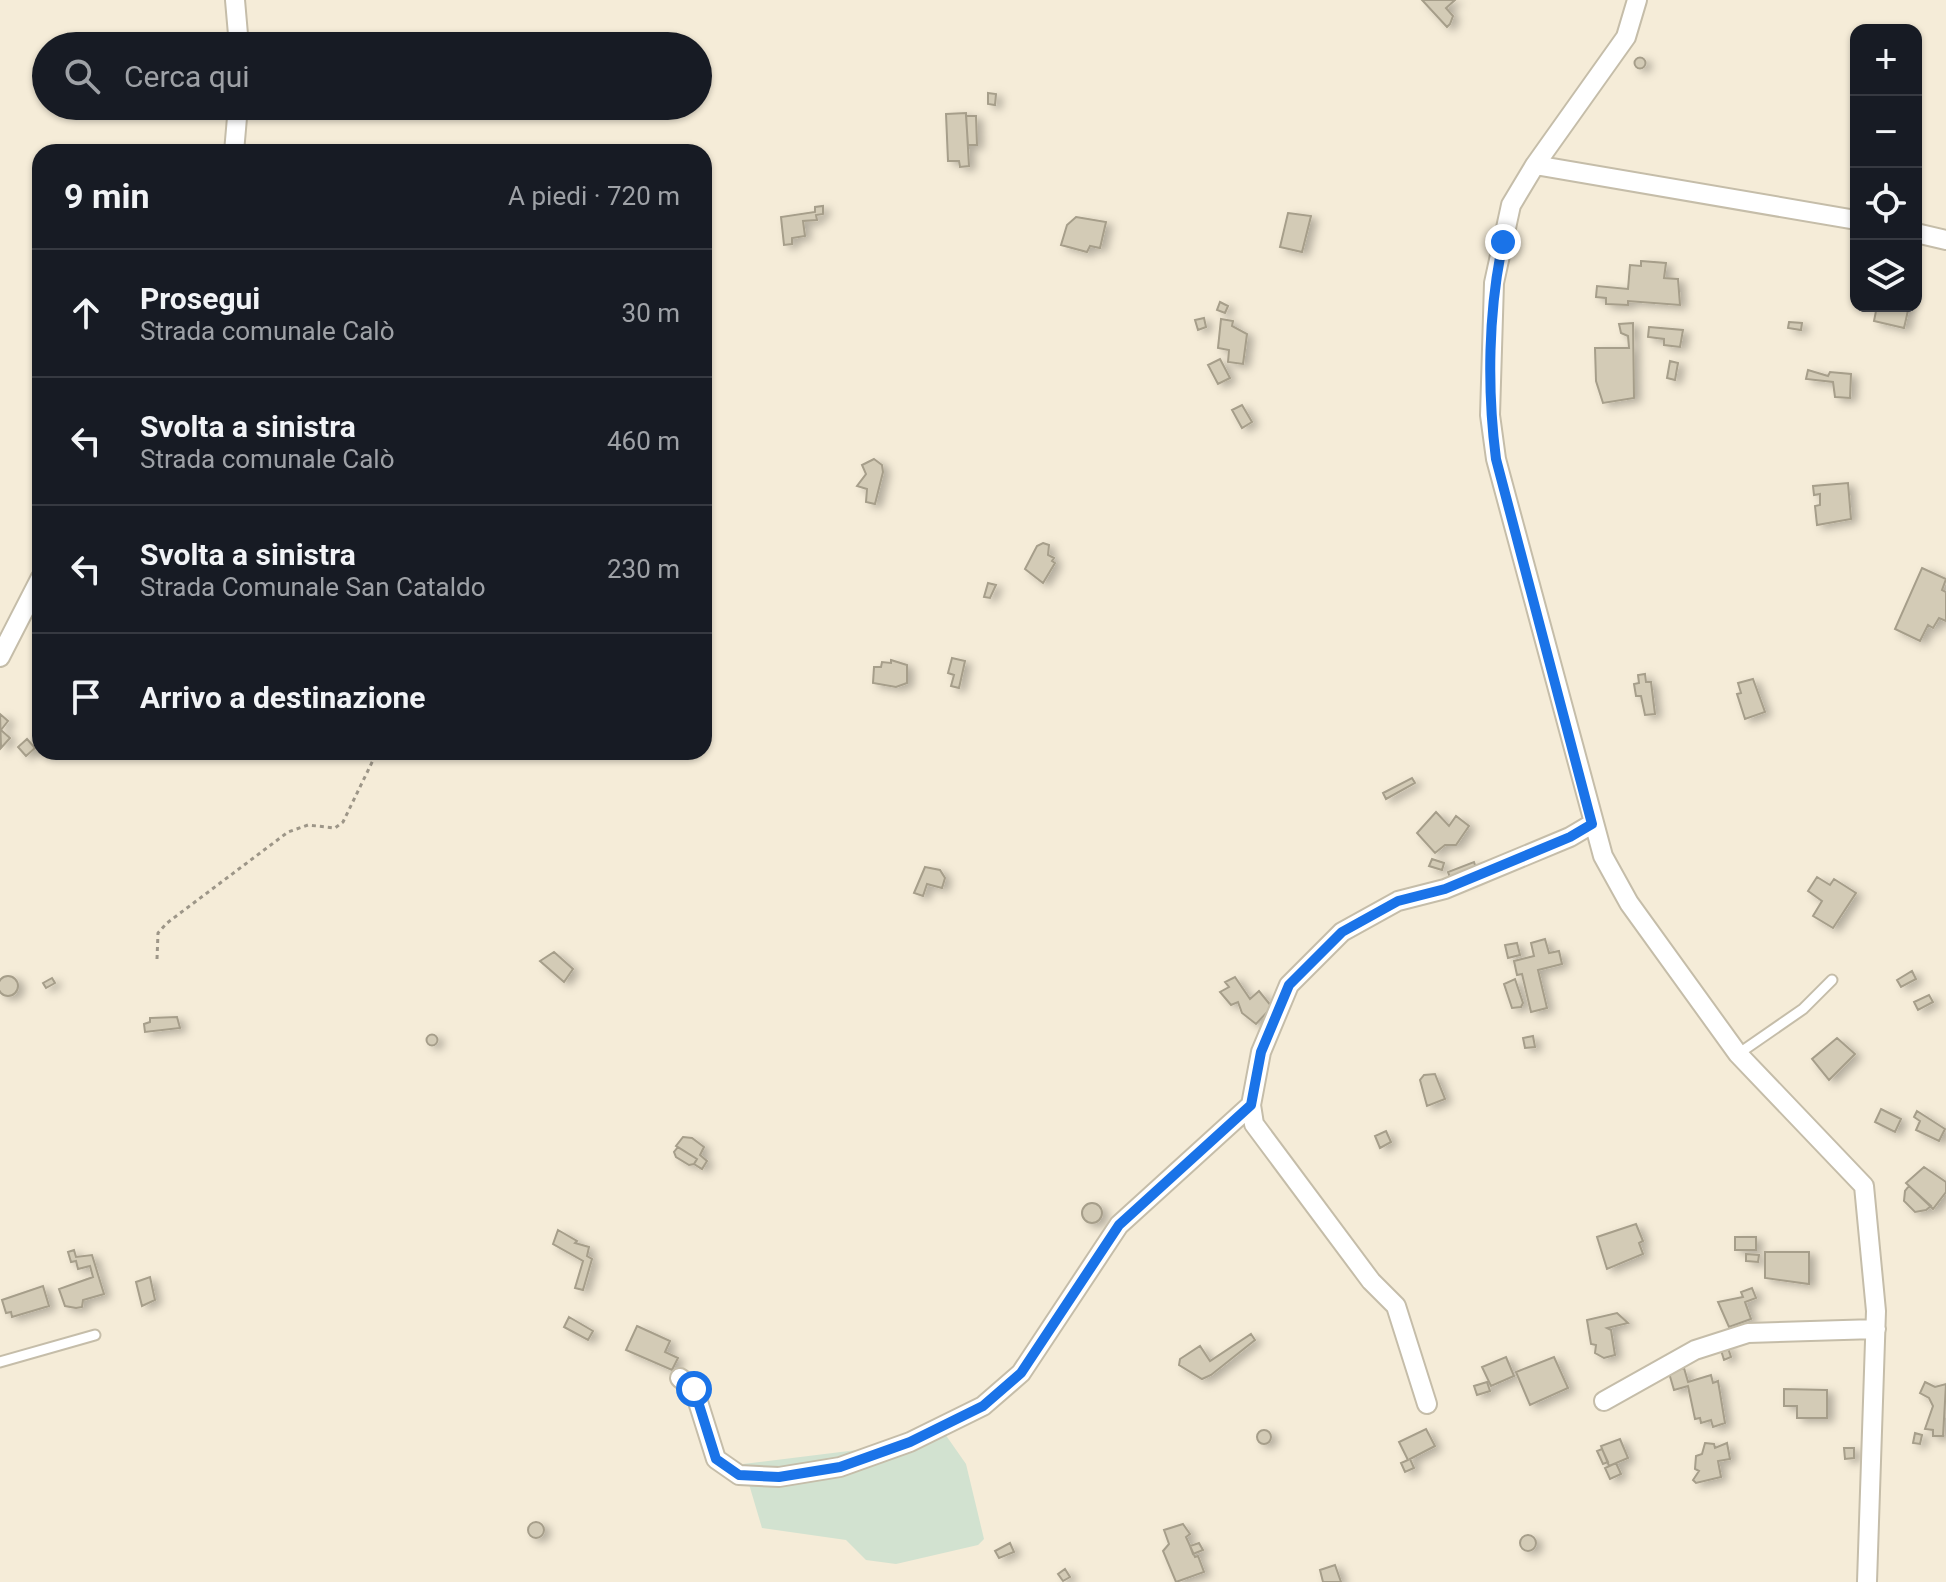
<!DOCTYPE html>
<html lang="it">
<head>
<meta charset="utf-8">
<style>
	:root { --surface:#171b24; --page:#242831; --text:#f1f3f6; --muted:#9ea1a6; --line:#363941 }
	body { margin:0; font-family:Roboto,sans-serif; background:var(--page); color:var(--text) }
	.controls { position:absolute; right:24px; top:24px; display:grid; overflow:hidden; border-radius:16px; box-shadow:0 2px 6px #0004 }
	.controls button { width:72px; height:72px; display:grid; place-items:center; padding:0; border:0; border-bottom:2px solid var(--line); background:var(--surface); color:var(--text); font:40px sans-serif }
	.stop { position:absolute; width:24px; height:24px; margin:-18px; border:6px solid #1a73e8; border-radius:50%; background:#fff }
	.stop.end { background:#1a73e8; border-color:#fff; box-shadow:0 2px 8px #0008 }
	.list { margin:0; padding:0; list-style:none }
	h2 { display:flex; justify-content:space-between; align-items:center; height:104px; margin:0; padding:0 32px; font-size:34px }
	h2 small { font-size:26px; font-weight:400; color:var(--muted) }
	.list li { display:grid; grid-template-columns:52px 1fr auto; gap:24px; align-items:center; box-sizing:border-box; height:128px; padding:0 32px; border-top:2px solid var(--line) }
	.list b { display:block; font-size:30px; white-space:nowrap }
	.list p { margin:0; font-size:26px; white-space:nowrap; color:var(--muted) }
	.list em { font-size:26px; font-style:normal; color:var(--muted) }
	.icon { flex:none; width:44px; height:44px; fill:none; stroke:currentColor; stroke-width:2; stroke-linecap:round; stroke-linejoin:round }
	.map { position:relative; flex:none; width:1946px; height:1582px; overflow:hidden }
	.search { position:absolute; background:var(--surface); box-shadow:0 2px 6px #0004; left:32px; top:32px; width:680px; height:88px; display:flex; align-items:center; gap:20px; box-sizing:border-box; padding:0 28px; border-radius:44px; color:var(--muted); font-size:30px }
	.panel { position:absolute; background:var(--surface); box-shadow:0 2px 6px #0004; left:32px; top:144px; width:680px; height:616px; border-radius:24px }
	.map>svg:first-child { display:block }
	.green { fill:#d2e2d0 }
	.building { fill:#d3cbb6; stroke:#a69e8a; stroke-width:2; filter:url(#shadow) }
	.lines { fill:none; stroke-linecap:round; stroke-linejoin:round }
	.lane-casing { stroke:#c5bda9; stroke-width:13 }
	.street-casing { stroke:#c5bda9; stroke-width:22 }
	.path { stroke:#9d9688; stroke-width:3; stroke-dasharray:4 4; stroke-linecap:butt }
	.lane { stroke:#fff; stroke-width:9 }
	.street { stroke:#fff; stroke-width:18 }
	.route { stroke:#1a73e8; stroke-width:10 }
</style>
</head>
<body>
<div class="map">
<svg width="1946" height="1582" viewBox="0 0 1946 1582">
	<defs>
		<filter id="shadow"><feDropShadow dx="6" dy="3.5" stdDeviation="4" flood-color="#0004"/></filter>
	</defs>
	<rect width="100%" height="100%" fill="#f5ecd8"/>
	<path class="green" d="M938,1424L966,1464L984,1539L978,1545L896,1564L866,1560L846,1540L762,1528L743,1464L873,1448Z"/>
	<path class="building" d="M1422,0H1455L1446,8L1453,16L1450,24L1447,27Z
		M1634.5 63a5.5 5.5 0 1 1 11 0a5.5 5.5 0 1 1-11 0Z
		M988,93L996,94L995,105L988,104Z
		M966,113L969,166L960,167L959,161H948L946,114Z
		M966,116H976L977,145H968Z
		M823,206V214L816,215L817,220L803,221L805,236L792,238V244L784,245L781,217L815,212V207Z
		M1288,213L1311,216L1302,252L1280,247Z
		M1076,217L1106,222L1100,248L1090,246L1087,252L1061,245L1067,225Z
		M1641,261L1666,263L1664,278L1678,279L1680,305L1628,301V305L1606,304V298L1596,297L1597,286L1628,289L1630,265L1641,266Z
		M1220,302L1228,306L1225,313L1217,310Z
		M1877,306H1909L1904,328L1874,321Z
		M1204,318L1206,327L1198,330L1195,320Z
		M1221,319L1233,321L1232,326L1247,334L1243,364L1228,362L1229,350L1218,348Z
		M1789,322L1802,323L1801,330L1788,328Z
		M1633,323L1634,398L1603,403L1596,381L1595,348H1629L1628,336L1621,333L1619,324Z
		M1649,327L1683,330L1680,347L1664,345V339L1648,337Z
		M1220,359L1230,378L1218,384L1208,365Z
		M1670,361L1678,363L1675,380L1667,378Z
		M1808,370L1828,376L1830,372L1851,374L1850,398L1835,397L1833,382L1806,379Z
		M1242,405L1252,422L1242,428L1232,410Z
		M874,459L882,465L883,472L875,504L866,502L867,489L857,486L866,474L862,465Z
		M1848,483L1851,519L1817,525L1815,506L1820,505V494L1814,495L1813,486Z
		M1043,543L1049,545L1048,555L1054,558L1052,561L1055,563L1043,583L1025,569L1037,546Z
		M1922,568L1946,579L1942,590L1946,592V621L1939,618L1933,628L1928,625L1920,641L1895,629Z
		M988,583L996,585L990,598L984,597Z
		M952,658L965,661L959,688L951,686L954,675L948,673Z
		M891,660L907,665V683L896,687L873,683L874,667H881L882,662L891,663Z
		M1645,674L1646,682H1651L1655,714L1645,715L1641,696H1636L1634,684L1639,683L1638,675Z
		M1753,679L1765,712L1745,719L1737,694L1741,693L1738,683Z
		M0,714L8,721L1,730L10,738L1,748Z
		M27,739L35,748L26,756L18,747Z
		M1412,778L1415,783L1386,799L1383,793Z
		M1436,812L1449,826L1456,816L1469,826L1456,845H1445L1435,853L1417,833Z
		M1432,859L1444,863L1442,870L1429,866Z
		M1474,862L1478,874L1452,883L1448,872Z
		M925,867L940,870L945,878L942,888L927,884L923,896L914,893Z
		M1817,877L1830,885L1834,879L1856,893L1833,928L1813,916L1822,901L1808,891Z
		M1545,939L1549,953L1559,951L1562,964L1538,970L1547,1008L1531,1012L1522,974L1517,975L1514,961L1534,956L1531,943Z
		M1517,943L1520,955L1508,958L1505,945Z
		M554,952L573,969L564,982L540,961Z
		M1912,971L1916,979L1901,987L1897,980Z
		M-2 986a10 10 0 1 1 20 0a10 10 0 1 1-20 0Z
		M1235,977L1250,999L1259,991L1272,1007L1256,1024L1242,1013L1238,1002L1231,1005L1220,992L1229,987L1225,982Z
		M52,978L55,983L46,988L43,983Z
		M1515,979L1523,1003L1521,1007L1512,1008L1504,984Z
		M1929,995L1933,1002L1918,1010L1914,1002Z
		M150,1018L177,1017L180,1028L145,1032L144,1024L150,1022Z
		M426.5 1040a5.5 5.5 0 1 1 11 0a5.5 5.5 0 1 1-11 0Z
		M1533,1036L1535,1047L1525,1048L1523,1038Z
		M1837,1038L1855,1054L1829,1080L1812,1059Z
		M1435,1074L1445,1099L1427,1106L1420,1080L1424,1075Z
		M1881,1109L1901,1119L1895,1132L1875,1122Z
		M1917,1111L1945,1129L1939,1141L1916,1130L1920,1121L1914,1117Z
		M1386,1131L1391,1142L1380,1148L1375,1136Z
		M683,1137L692,1138L704,1147L700,1155L707,1161L702,1169L694,1164L697,1159L676,1146Z
		M678,1147L697,1159L694,1164L689,1165L676,1157L674,1152Z
		M1924,1167L1946,1182V1192L1933,1209L1906,1183Z
		M1909,1186L1931,1206L1926,1210L1915,1212L1904,1201L1905,1191Z
		M1082 1213a10 10 0 1 1 20 0a10 10 0 1 1-20 0Z
		M1636,1224L1643,1241L1639,1243L1643,1254L1607,1269L1597,1237Z
		M558,1230L577,1241L575,1243L589,1247L587,1256L592,1259L583,1290L575,1288L583,1261L553,1244Z
		M1735,1237H1756V1250H1735Z
		M74,1250L76,1257L92,1255L104,1294L83,1300L82,1307L76,1308L65,1306L59,1289L93,1277L90,1266L78,1269L76,1261L71,1262L68,1252Z
		M1765,1252H1809V1284L1765,1278Z
		M1746,1254L1759,1255L1758,1262L1746,1261Z
		M150,1277L155,1300L142,1306L136,1282Z
		M43,1286L49,1306L12,1317L11,1312L6,1313L2,1300Z
		M1752,1288L1756,1298L1745,1302L1751,1319L1729,1327L1718,1302L1743,1297L1741,1292Z
		M1617,1313L1628,1323L1607,1328L1611,1330L1615,1355L1604,1358L1595,1353L1596,1345L1591,1344L1587,1320Z
		M569,1317L593,1331L588,1340L564,1327Z
		M637,1326L670,1341L665,1352L678,1358L672,1370L626,1350Z
		M1251,1334L1255,1340L1211,1375L1202,1379L1179,1365L1180,1359L1200,1346L1210,1361Z
		M1727,1345L1731,1357L1724,1360L1720,1347Z
		M1506,1357L1514,1376L1491,1386L1482,1367Z
		M1554,1357L1568,1388L1530,1405L1516,1372Z
		M1684,1368L1688,1382L1711,1375L1713,1383L1718,1381L1725,1423L1713,1427L1711,1420L1701,1423L1700,1418L1695,1419L1688,1386L1674,1390L1669,1373Z
		M1487,1382L1490,1391L1477,1395L1474,1386Z
		M1925,1382L1935,1387L1946,1384L1943,1436H1933V1430L1925,1429L1933,1406L1929,1398L1920,1393Z
		M1784,1389L1827,1390V1418H1797V1406H1784Z
		M1426,1429L1435,1446L1410,1459L1414,1468L1405,1472L1401,1463L1408,1460L1399,1442Z
		M1257 1437a7 7 0 1 1 14 0a7 7 0 1 1-14 0Z
		M1915,1433L1922,1435L1920,1444L1913,1443Z
		M1620,1439L1628,1458L1609,1466L1601,1446Z
		M1705,1443L1714,1444L1715,1448L1727,1443L1730,1459L1718,1461L1721,1477L1696,1483L1693,1480L1699,1471L1695,1469L1696,1456L1702,1454Z
		M1844,1448H1854V1458L1845,1459Z
		M1602,1449L1608,1462L1603,1464L1597,1451Z
		M1616,1463L1621,1474L1610,1479L1605,1468Z
		M528 1530a8 8 0 1 1 16 0a8 8 0 1 1-16 0Z
		M1183,1524L1190,1534L1186,1537L1195,1557L1198,1556L1204,1572L1176,1582L1163,1551L1169,1544L1164,1530Z
		M1520 1543a8 8 0 1 1 16 0a8 8 0 1 1-16 0Z
		M1010,1543L1014,1552L999,1558L995,1551Z
		M1199,1543L1203,1550L1193,1554L1190,1546Z
		M1335,1565L1341,1582H1323L1320,1570Z
		M1065,1569L1070,1577L1063,1581L1058,1574Z"/>
	<g class="lines">
		<defs>
			<path id="lane" d="M1738,1054L1803,1009L1832,980
				M0,1362L95,1335"/>
			<path id="street" d="M235,0L239,46
				M1637,0L1626,37L1535,165L1511,205L1494,283L1490,415L1496,459L1603,856L1629,903L1738,1054L1864,1186L1876,1311L1867,1582
				M234,152L238,106
				M1535,165L1856,220
				M1916,233L1946,240
				M0,657L40,579
				M1251,1105L1254,1124L1371,1281L1396,1306L1427,1404
				M680,1378L694,1389L716,1459L739,1475L779,1477L840,1467L910,1442L983,1406L1021,1373L1119,1225L1251,1105L1261,1052L1289,985L1342,932L1398,901L1445,889L1570,837L1592,824
				M1604,1401L1695,1350L1748,1333L1876,1329"/>
		</defs>
		<use href="#lane" class="lane-casing"/>
		<use href="#street" class="street-casing"/>
		<path class="path" d="M157,959L158,933L167,923L288,832L308,825L335,828L343,822L377,752"/>
		<use href="#lane" class="lane"/>
		<use href="#street" class="street"/>
	</g>
	<g class="lines">
		<path class="route" d="M694,1389L716,1459L739,1475L779,1477L840,1467L910,1442L983,1406L1021,1373L1119,1225L1251,1105L1261,1052L1289,985L1342,932L1398,901L1445,889L1570,837L1592,824L1496,459C1487,389 1488,312 1503,242"/>
	</g>
</svg>
<div class="controls">
<button>+</button>
<button>−</button>
<button><svg class="icon" aria-label="locate" viewBox="0 0 24 24"><circle cx="12" cy="12" r="6"/><path d="M12 2v4M12 18v4M2 12h4M18 12h4"/></svg></button>
<button><svg class="icon" aria-label="layers" viewBox="0 0 24 24"><path d="M12 4l9 5-9 5-9-5zM3 14l9 5 9-5"/></svg></button>
</div>
<div class="stop" style="left:694px;top:1389px"></div>
<div class="stop end" style="left:1503px;top:242px"></div>
<div class="search"><svg class="icon" aria-label="search" viewBox="0 0 24 24"><circle cx="10" cy="10" r="6"/><path d="M15 15l6 6"/></svg>Cerca qui</div>
<section class="panel">
<h2>9 min<small>A piedi · 720 m</small></h2>
<ul class="list">
<li><svg class="icon" aria-label="ahead" viewBox="0 0 24 24"><path d="M12 20V5M6 11l6-6 6 6"/></svg><div><b>Prosegui</b><p>Strada comunale Calò</p></div><em>30 m</em></li>
<li><svg class="icon" aria-label="left" viewBox="0 0 24 24"><path d="M17 20v-9H6M10 6l-5 5 5 5"/></svg><div><b>Svolta a sinistra</b><p>Strada comunale Calò</p></div><em>460 m</em></li>
<li><svg class="icon" aria-label="left" viewBox="0 0 24 24"><path d="M17 20v-9H6M10 6l-5 5 5 5"/></svg><div><b>Svolta a sinistra</b><p>Strada Comunale San Cataldo</p></div><em>230 m</em></li>
<li><svg class="icon" aria-label="arrive" viewBox="0 0 24 24"><path d="M6 21V4h12l-3 4 3 4H6"/></svg><div><b>Arrivo a destinazione</b></div></li>
</ul>
</section>
</div>
</body>
</html>
